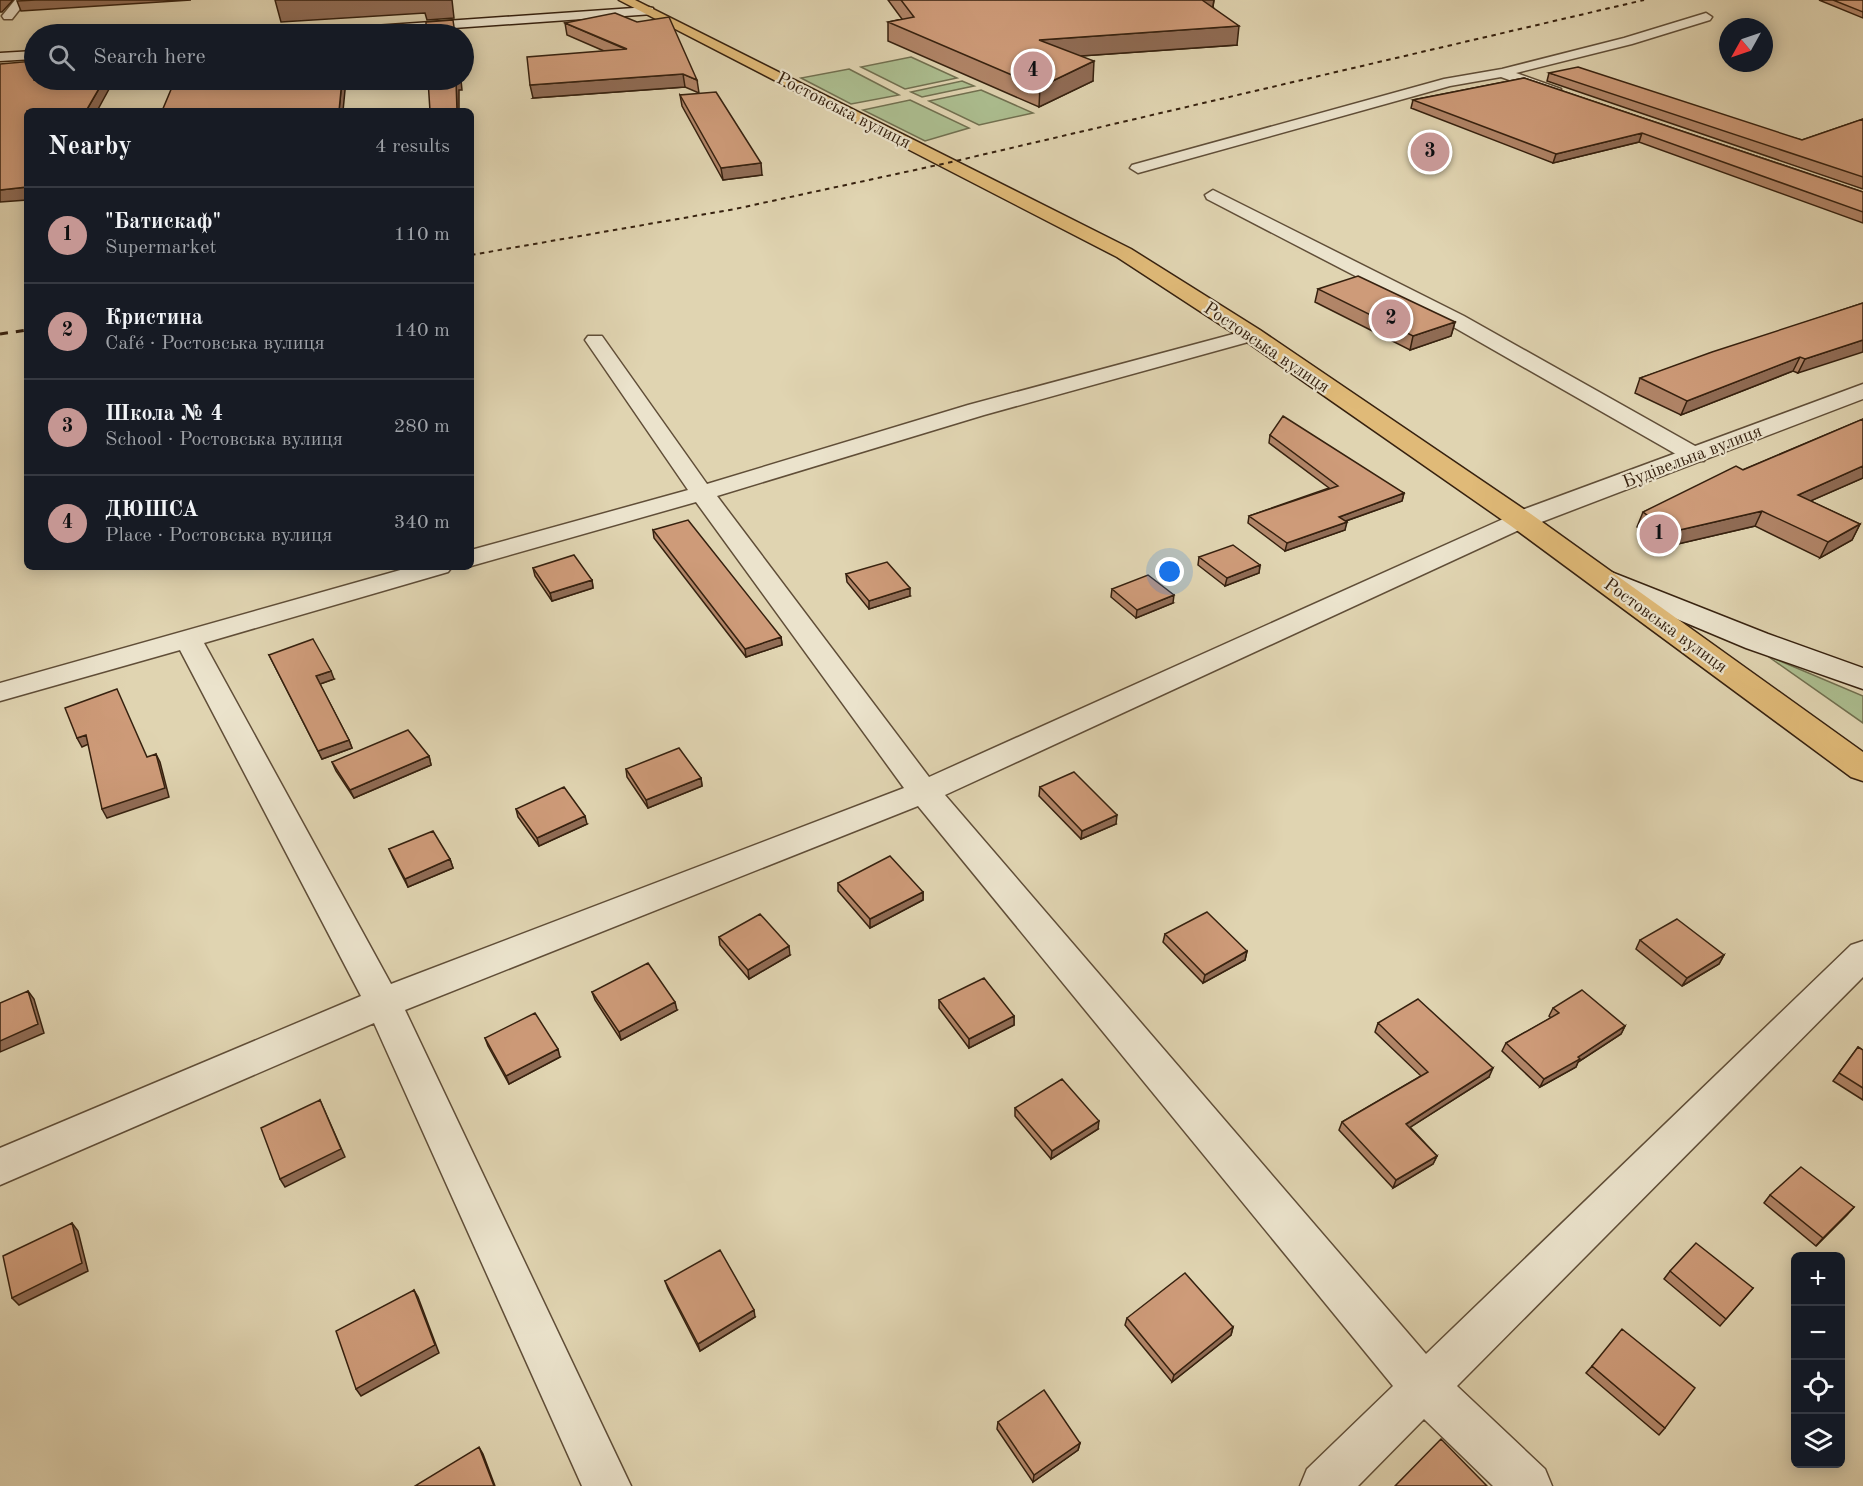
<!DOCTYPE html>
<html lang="en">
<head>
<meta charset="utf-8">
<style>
	:root { --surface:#171b24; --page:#20242c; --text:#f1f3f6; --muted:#9ea1a6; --line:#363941; --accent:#c59692 }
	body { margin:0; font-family:"Old Standard TT",serif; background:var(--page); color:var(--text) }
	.controls { position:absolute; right:18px; bottom:18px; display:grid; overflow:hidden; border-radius:9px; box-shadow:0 3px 15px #0003 }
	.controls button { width:54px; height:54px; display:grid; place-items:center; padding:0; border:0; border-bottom:2px solid var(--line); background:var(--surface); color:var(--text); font:30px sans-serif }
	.compass { position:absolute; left:1719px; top:18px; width:54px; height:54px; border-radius:50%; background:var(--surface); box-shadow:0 3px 15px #0003; rotate:230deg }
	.you { position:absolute; left:1170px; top:572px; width:21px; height:21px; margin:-15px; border:4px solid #fff; border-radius:50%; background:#1a73e8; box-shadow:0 0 0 9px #1a73e833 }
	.badge { display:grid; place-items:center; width:39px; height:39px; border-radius:50%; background:var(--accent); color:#111; font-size:20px; font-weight:700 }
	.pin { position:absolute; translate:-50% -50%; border:3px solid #fff; box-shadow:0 2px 6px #0006 }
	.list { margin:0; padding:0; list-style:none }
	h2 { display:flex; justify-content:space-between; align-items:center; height:78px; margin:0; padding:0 24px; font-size:26px }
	h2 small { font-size:20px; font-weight:400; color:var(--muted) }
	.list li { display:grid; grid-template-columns:39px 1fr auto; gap:18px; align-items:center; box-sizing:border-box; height:96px; padding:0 24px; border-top:2px solid var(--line) }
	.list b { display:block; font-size:22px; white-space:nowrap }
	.list p { margin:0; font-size:20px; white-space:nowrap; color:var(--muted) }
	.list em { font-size:20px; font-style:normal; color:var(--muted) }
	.icon { flex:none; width:33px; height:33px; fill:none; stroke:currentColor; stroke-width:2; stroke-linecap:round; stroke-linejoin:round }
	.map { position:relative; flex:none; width:1863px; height:1486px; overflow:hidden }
	.search { position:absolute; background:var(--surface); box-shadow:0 3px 15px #0003; left:24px; top:24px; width:450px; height:66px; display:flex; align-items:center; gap:15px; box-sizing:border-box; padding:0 21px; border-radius:33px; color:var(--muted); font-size:22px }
	.panel { position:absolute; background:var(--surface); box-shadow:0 3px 15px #0003; left:24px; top:108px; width:450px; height:462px; border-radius:9px }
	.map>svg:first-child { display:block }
	.green { fill:#acbe90; stroke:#717050; stroke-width:1.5 }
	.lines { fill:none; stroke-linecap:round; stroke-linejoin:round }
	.minor-casing { stroke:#604e38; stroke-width:3 }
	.tertiary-casing { stroke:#604e38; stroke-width:3 }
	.secondary-casing { stroke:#36210f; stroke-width:3 }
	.trunk-casing { stroke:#36210f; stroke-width:3 }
	.minor { fill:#ebe3cc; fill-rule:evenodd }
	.tertiary { fill:#ebe3cc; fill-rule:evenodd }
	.secondary { fill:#ebe3cc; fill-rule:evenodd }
	.trunk { fill:#e0ba78; fill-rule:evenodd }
	.rail-far1 { stroke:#36210f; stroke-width:2; stroke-dasharray:4.5 4.5; stroke-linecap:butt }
	.rail { stroke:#36210f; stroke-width:3; stroke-dasharray:8 8; stroke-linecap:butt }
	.wall { fill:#b18568; stroke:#36210f; stroke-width:1.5 }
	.shaded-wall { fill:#906c55; stroke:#36210f; stroke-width:1.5 }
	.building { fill:#ce9b79; stroke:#36210f; stroke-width:1.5 }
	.labels { text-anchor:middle; stroke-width:4.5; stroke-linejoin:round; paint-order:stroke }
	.far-street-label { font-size:18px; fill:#36210f; stroke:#ebe3cc }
</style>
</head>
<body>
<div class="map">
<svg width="1863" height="1486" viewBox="0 0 1863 1486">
	<rect width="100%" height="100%" fill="#e0d4b1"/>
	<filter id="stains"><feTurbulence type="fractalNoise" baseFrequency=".00333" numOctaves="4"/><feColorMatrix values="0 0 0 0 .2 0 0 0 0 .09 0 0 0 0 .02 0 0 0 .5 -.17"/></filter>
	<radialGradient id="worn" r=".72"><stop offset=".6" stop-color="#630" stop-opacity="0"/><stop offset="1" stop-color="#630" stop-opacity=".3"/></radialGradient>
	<path class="green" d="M911,57L957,78L905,89L861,67Z
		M849,69L899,95L851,104L801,78Z
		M962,81L974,86L922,97L911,92Z
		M981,90L1033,113L979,125L929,101Z
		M910,100L969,128L925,141L863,110Z
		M1766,655L1863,696V723Z"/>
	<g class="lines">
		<defs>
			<path id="minor" d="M15,0H27L12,19H4L2,16Z
				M1706,13L1712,17L1710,20L1632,44L1516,73L1561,89V95H1551L1501,77L1450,86L1138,173L1130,168L1132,165L1444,79L1502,69L1624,38Z
				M1213,190L1464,316L1704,451L1707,456L1704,461H1688L1450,325L1207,199L1205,195Z
				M1252,329L1259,331L1262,335L1259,339L984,415L717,496L929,777L1512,515L1521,513L1530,515L1533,520L1530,525L945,795L1426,1354L1851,945L1863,941V977L1457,1386L1545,1469L1552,1486H1493L1424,1419L1358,1486H1300L1307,1469L1393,1386L918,806L405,1010L631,1486H582L374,1023L0,1185V1148L361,996L180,650L0,701V683L411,567H452L448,572L204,643L391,984L904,788L696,502L471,566V550L688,490L585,340L588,336H602L707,484L968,405Z"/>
			<path id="tertiary" d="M1863,384V399L1531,526L1521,528L1511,526L1508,520L1511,514Z"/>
			<path id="secondary" d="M648,7L653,8V14L369,34H310L317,30Z
				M34,51V59L0,61V53Z
				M1601,568L1768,634L1863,668V689L1746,648L1591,583L1587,577L1591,571Z"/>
			<path id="trunk" d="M619,0H635L1131,249L1260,330L1531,514L1863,752V781L1851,777L1511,526L1244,340L1117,257Z"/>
		</defs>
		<use href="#minor" class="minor-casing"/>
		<use href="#tertiary" class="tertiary-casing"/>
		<use href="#secondary" class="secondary-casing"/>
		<use href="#trunk" class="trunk-casing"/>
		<use href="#minor" class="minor"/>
		<use href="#tertiary" class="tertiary"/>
		<use href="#secondary" class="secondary"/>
		<use href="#trunk" class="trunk"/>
		<path class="rail-far1" d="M471,255L735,209L947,163L1644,0"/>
		<path class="rail" d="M0,334L27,330"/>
	</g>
	<path class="wall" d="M888,0H1214L1213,7L1237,45L1081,56L1093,81L1039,107L888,41V22L902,19Z
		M1819,0H1863V18Z
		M565,23L697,80L699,93L685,87L533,98L604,51L567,35Z
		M1549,73L1802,140L1863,119V189L1547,81Z
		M1524,78L1863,192V223L1639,142L1553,163L1411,108L1413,100Z
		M680,95L762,175L723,180L682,106Z
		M1318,289L1455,322L1451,336L1410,350L1315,302Z
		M1863,303L1798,373L1793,371L1681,415L1635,393L1640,378Z
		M1863,419V478L1810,501L1860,524L1852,540L1820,558L1755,526L1665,547L1637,527L1643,512Z
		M1270,435L1404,493L1402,501L1346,521L1345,530L1285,551L1248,523L1249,516L1329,488L1269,443Z
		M653,530L781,637L782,645L746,657L654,538Z
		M1199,557L1260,565L1259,573L1225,586L1198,565Z
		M533,568L592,580L593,588L552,601L535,576Z
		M846,574L910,596L869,609L847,582Z
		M1112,589L1173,603L1136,618L1111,597Z
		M269,655L334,679L320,684L349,740L352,748L322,759Z
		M429,756L431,765L354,798L336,771L332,762Z
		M626,769L701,778L702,786L648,808L627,777Z
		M1040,787L1116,824L1081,839L1039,796Z
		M516,809L587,824L539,846L518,817Z
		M389,849L450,859L453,868L408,887L393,858Z
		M838,883L923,892V900L870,928L838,891Z
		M1165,934L1247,951L1245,960L1203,983L1163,942Z
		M719,937L790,955L749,979L720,945Z
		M1640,940L1724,955L1719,964L1682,986L1636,949Z
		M592,992L677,1010L621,1040L595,1000Z
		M939,1000L1014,1016V1025L969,1048L939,1008Z
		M1553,1008L1625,1026L1621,1034L1578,1062L1576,1067L1540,1087L1502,1051L1506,1043L1551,1018L1549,1016Z
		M1378,1023L1489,1077L1410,1127L1437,1156L1433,1164L1393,1188L1339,1130L1342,1122L1421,1076L1375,1032Z
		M485,1038L560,1057L509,1084L488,1046Z
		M1858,1047L1863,1050V1100L1833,1081Z
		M1015,1108L1098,1129L1051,1159L1015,1116Z
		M1770,1195L1854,1207L1816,1246L1764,1203Z
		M1670,1271L1753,1288L1720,1326L1664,1279Z
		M665,1281L755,1317L700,1351L668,1289Z
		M1127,1318L1233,1327L1231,1335L1172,1382L1125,1325Z
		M1592,1366L1665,1428L1659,1435L1586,1373Z
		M998,1422L1080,1443L1078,1450L1033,1482L997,1429Z"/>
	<path class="shaded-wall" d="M0,0H13L2,12H0Z
		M36,0H191L21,11L17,1Z
		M275,0H452L454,18L427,20L425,13L281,22Z
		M1193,0H1214L1212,11Z
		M1239,26L1237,45L1038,59L1039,40Z
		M1094,61L1093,81L1039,107L1040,87Z
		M683,74L685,87L533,98L530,85Z
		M104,80H114L97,111H86Z
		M342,80H346L343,111H339Z
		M456,80H461L462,90H459V111H457Z
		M1642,133L1639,142L1553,163L1556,154Z
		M761,163L762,175L723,180L721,168Z
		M27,187V200L0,202V190Z
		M1455,322L1451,336L1410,350L1413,336Z
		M1863,340V352L1798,373L1805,359Z
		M1800,357L1793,371L1681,415L1687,401Z
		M1863,466V478L1790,510L1798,495Z
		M1404,493L1402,501L1337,524L1339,517Z
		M1762,511L1755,526L1665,547L1671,532Z
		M1347,522L1345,530L1285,551L1287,543Z
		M1860,524L1852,540L1820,558L1828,542Z
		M1260,565L1259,573L1225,586L1227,578Z
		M592,580L593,588L552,601L550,593Z
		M910,588V596L869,609V601Z
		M1174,595L1173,603L1136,618L1137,610Z
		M781,637L782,645L746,657L745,649Z
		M331,671L334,679L320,684L316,676Z
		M86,735L91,743L82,747L77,738Z
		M349,740L352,748L322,759L318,751Z
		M156,754L160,762L169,797L107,818L102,809Z
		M429,756L431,765L354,798L350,790Z
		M701,778L702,786L648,808L646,800Z
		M1117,815L1116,824L1081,839L1082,831Z
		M585,816L587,824L539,846L537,838Z
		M450,859L453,868L408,887L405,879Z
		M923,892V900L870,928V919Z
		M789,946L790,955L749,979L748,970Z
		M1247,951L1245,960L1203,983L1205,975Z
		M1724,955L1719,964L1682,986L1687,978Z
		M28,991L34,999L44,1033L0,1052V1041Z
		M675,1002L677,1010L621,1040L619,1032Z
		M1014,1016V1025L969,1048V1039Z
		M1625,1026L1621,1034L1578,1062L1576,1067L1540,1087L1544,1079Z
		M558,1049L560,1057L509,1084L506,1076Z
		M1493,1068L1489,1077L1403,1132L1406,1124Z
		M320,1100L345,1157L285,1187L280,1179Z
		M1099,1121L1098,1129L1051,1159L1052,1151Z
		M1437,1156L1433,1164L1393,1188L1396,1180Z
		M1854,1207L1847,1215L1816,1246L1823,1238Z
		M72,1223L78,1231L88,1271L19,1305L12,1298Z
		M414,1290L418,1297L439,1353L361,1396L356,1389Z
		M754,1310L755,1317L700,1351L698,1344Z
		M1233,1327L1231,1335L1172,1382L1174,1375Z
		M1080,1443L1078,1450L1033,1482L1034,1475Z
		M479,1447L483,1454L495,1486H494Z"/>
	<path class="building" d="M901,0H1202L1239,26L1039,40L1094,61L1040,87L888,22L914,17Z
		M1833,0H1863V12Z
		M615,13L637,22L669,17L697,80L683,74L530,85L527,57L627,49L565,23Z
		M453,20L455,34H426V22Z
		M34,61V80H104L86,111H27V187L0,190V64Z
		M1578,67L1802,140L1863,119V177L1549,73Z
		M1524,78L1863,192V212L1642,133L1556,154L1413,100Z
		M175,80H342L339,111H162Z
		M428,80H458H456L457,111H430Z
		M716,92L761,163L721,168L680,95Z
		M1358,276L1455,322L1413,336L1318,289Z
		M1863,303V340L1805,359L1800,357L1687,401L1640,378L1712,352Z
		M1283,416L1404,493L1339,517L1347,522L1287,543L1249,516L1338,486L1270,435Z
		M1863,419V466L1798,495L1860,524L1828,542L1762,511L1671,532L1643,512L1736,466L1743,470Z
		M688,520L781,637L745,649L653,530Z
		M1233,545L1260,565L1227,578L1199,557Z
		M574,555L592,580L550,593L533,568Z
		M887,562L910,588L869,601L846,574Z
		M1148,575L1174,595L1137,610L1112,589Z
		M313,639L331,671L316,676L349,740L318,751L269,655Z
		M117,689L147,757L156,754L165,788L102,809L86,735L77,738L65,708Z
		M408,730L429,756L350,790L332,762Z
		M679,748L701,778L646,800L626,769Z
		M1074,772L1117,815L1082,831L1040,787Z
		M564,787L585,816L537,838L516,809Z
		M433,831L450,859L405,879L389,849Z
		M890,856L923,892L870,919L838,883Z
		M1207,912L1247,951L1205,975L1165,934Z
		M760,914L789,946L748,970L719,937Z
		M1677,919L1724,955L1687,978L1640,940Z
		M648,963L675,1002L619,1032L592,992Z
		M984,978L1014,1016L969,1039L939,1000Z
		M1582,990L1625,1026L1578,1057L1580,1059L1544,1079L1506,1043L1559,1013L1553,1008Z
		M28,991L38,1024L0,1041V1003Z
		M1418,999L1493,1068L1406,1124L1437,1156L1396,1180L1342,1122L1428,1072L1378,1023Z
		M535,1013L558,1049L506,1076L485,1038Z
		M1858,1047L1863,1050V1088L1839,1073Z
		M1062,1079L1099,1121L1052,1151L1015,1108Z
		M320,1100L341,1149L280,1179L261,1128Z
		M1801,1167L1854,1207L1823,1238L1770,1195Z
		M72,1223L82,1263L12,1298L3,1256Z
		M1696,1243L1753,1288L1726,1319L1670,1271Z
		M720,1250L754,1310L698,1344L665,1281Z
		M1185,1273L1233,1327L1174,1375L1127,1318Z
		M414,1290L435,1345L356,1389L336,1331Z
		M1622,1329L1695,1388L1665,1428L1592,1366Z
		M1044,1390L1080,1443L1034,1475L998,1422Z
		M1441,1439L1487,1486H1395Z
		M479,1447L494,1486H415Z"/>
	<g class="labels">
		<g class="far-street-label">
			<text transform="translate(844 110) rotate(27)" y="6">Ростовська вулиця</text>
			<text transform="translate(1267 347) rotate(34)" y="6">Ростовська вулиця</text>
			<text transform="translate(1692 456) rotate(-21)" y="6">Будівельна вулиця</text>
			<text transform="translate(1666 625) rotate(36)" y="6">Ростовська вулиця</text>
		</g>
	</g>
	<rect width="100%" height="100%" filter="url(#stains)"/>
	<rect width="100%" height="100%" fill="url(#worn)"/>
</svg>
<div class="controls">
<button>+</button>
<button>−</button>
<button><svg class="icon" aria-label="locate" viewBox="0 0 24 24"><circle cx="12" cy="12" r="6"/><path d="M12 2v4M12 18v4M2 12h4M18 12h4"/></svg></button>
<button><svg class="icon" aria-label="layers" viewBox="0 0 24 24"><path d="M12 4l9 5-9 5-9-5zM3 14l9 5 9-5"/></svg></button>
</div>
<svg class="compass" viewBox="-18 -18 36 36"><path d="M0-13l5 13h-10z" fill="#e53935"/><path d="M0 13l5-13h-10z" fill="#9ea1a6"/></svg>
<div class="you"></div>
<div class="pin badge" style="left:1659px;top:534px">1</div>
<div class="pin badge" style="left:1391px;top:319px">2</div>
<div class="pin badge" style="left:1430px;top:152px">3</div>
<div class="pin badge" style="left:1033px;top:71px">4</div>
<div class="search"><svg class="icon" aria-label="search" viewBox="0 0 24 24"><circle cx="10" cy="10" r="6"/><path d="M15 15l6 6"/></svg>Search here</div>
<section class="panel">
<h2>Nearby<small>4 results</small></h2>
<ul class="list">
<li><span class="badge">1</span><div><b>&quot;Батискаф&quot;</b><p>Supermarket</p></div><em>110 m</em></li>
<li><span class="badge">2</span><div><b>Кристина</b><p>Café · Ростовська вулиця</p></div><em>140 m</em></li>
<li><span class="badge">3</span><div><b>Школа № 4</b><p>School · Ростовська вулиця</p></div><em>280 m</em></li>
<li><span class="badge">4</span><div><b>ДЮШСА</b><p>Place · Ростовська вулиця</p></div><em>340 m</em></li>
</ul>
</section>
</div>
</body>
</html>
